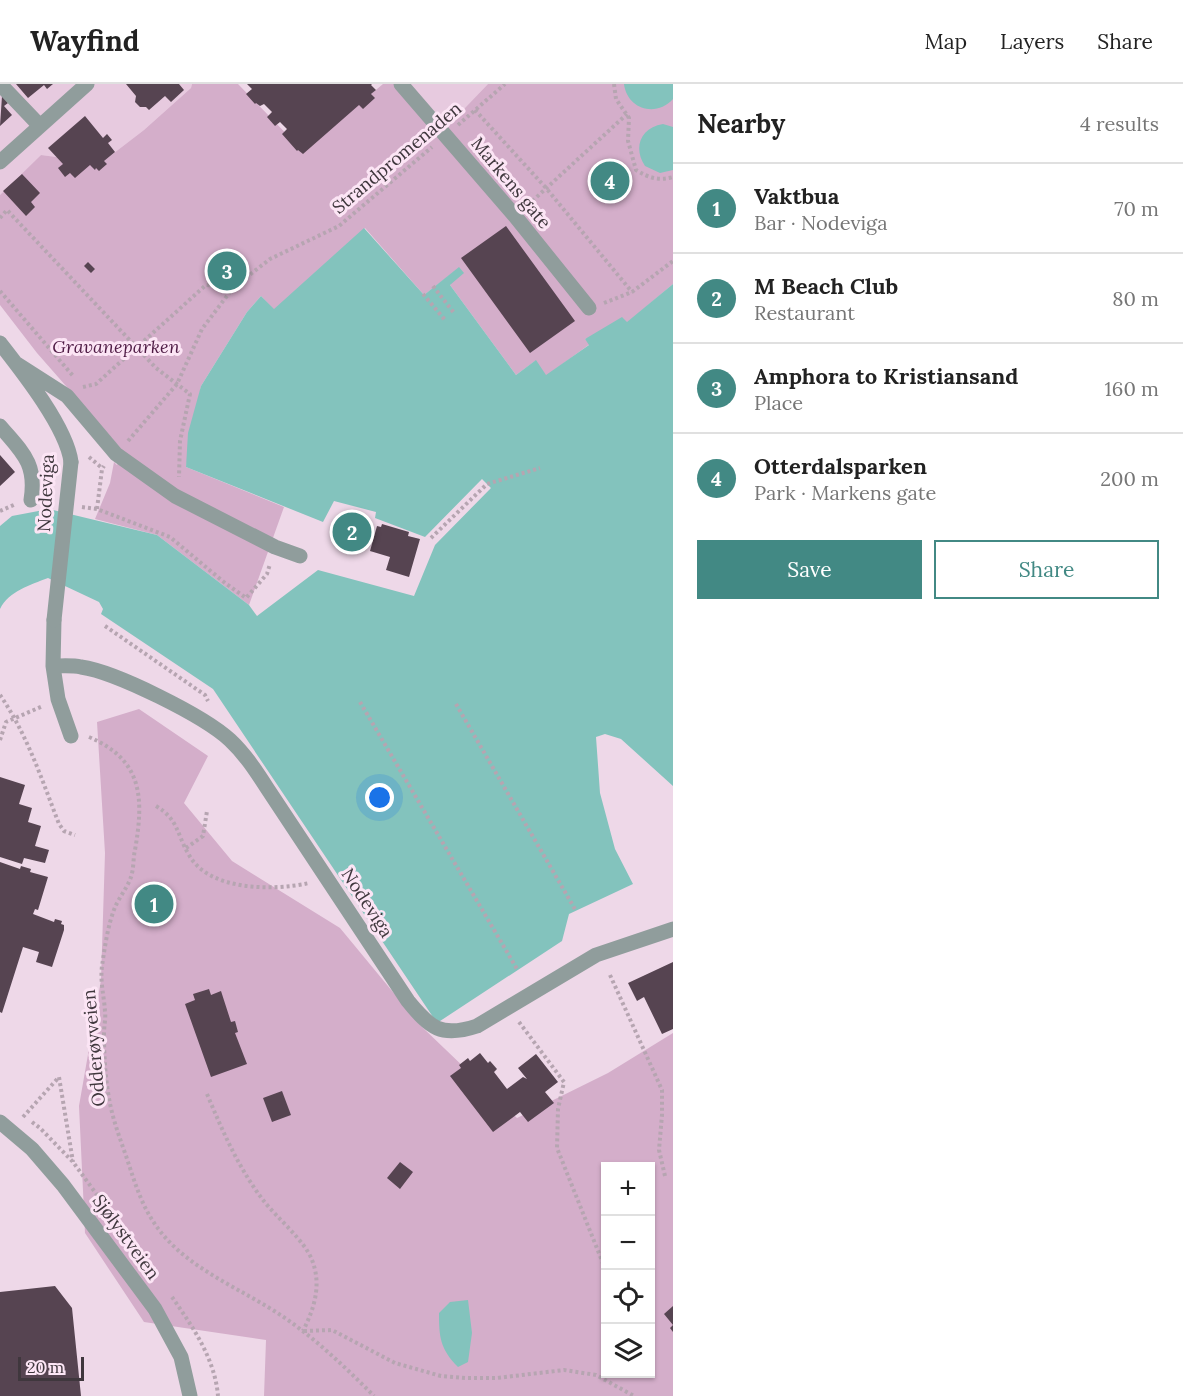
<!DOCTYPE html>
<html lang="en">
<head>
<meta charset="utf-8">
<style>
	:root { --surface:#fff; --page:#f6f6f6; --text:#222; --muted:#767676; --line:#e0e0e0; --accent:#428984 }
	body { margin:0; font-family:Lora,serif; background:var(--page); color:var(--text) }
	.controls { position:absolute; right:18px; bottom:18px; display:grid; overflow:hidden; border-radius:0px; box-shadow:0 2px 4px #0004 }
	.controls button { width:54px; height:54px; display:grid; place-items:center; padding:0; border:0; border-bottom:2px solid var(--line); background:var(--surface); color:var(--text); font:30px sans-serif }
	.scale { position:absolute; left:18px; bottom:15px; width:66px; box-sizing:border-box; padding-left:6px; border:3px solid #3f373d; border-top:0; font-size:16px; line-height:21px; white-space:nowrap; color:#3f373d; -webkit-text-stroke:4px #fce5f5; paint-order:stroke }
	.you { position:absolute; left:380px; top:714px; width:21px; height:21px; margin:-15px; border:4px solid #fff; border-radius:50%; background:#1a73e8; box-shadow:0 0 0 9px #1a73e833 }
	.badge { display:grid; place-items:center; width:39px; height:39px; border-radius:50%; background:var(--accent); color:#fff; font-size:20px; font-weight:700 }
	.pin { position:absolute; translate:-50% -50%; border:3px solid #fff; box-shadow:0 2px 6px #0006 }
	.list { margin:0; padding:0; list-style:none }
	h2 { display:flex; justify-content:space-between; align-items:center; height:78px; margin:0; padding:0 24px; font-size:26px }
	h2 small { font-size:20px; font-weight:400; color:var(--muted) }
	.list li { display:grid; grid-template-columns:39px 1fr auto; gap:18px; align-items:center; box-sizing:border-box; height:90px; padding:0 24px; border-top:2px solid var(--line) }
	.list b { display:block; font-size:22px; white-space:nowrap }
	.list p { margin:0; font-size:20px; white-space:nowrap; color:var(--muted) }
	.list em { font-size:20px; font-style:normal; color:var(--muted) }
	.actions { display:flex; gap:12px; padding:18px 24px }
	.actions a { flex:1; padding:14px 0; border:2px solid var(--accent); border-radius:0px; text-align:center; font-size:21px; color:var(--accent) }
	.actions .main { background:var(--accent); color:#fff }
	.icon { flex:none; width:33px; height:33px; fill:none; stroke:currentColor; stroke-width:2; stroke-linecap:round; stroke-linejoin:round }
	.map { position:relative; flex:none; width:673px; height:1312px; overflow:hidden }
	header { display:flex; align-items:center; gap:36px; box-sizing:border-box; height:84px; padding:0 30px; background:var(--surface); border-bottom:2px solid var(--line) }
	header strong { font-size:28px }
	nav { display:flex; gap:33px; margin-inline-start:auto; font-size:21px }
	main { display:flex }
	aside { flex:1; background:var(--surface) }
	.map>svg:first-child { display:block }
	.built { fill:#e7cadf }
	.green { fill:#d4aeca; fill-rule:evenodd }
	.water { fill:#83c3bd }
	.building { fill:#564451 }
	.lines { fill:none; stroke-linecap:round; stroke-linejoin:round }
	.path { stroke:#b6a5b1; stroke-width:4; stroke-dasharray:3 3; stroke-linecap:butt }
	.minor { stroke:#909d9c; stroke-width:15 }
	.minor-bridge { stroke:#909d9c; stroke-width:15 }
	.labels { text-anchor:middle; stroke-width:6; stroke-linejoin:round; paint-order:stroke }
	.street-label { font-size:18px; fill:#3f373d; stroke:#fce5f5 }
	.park-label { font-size:18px; font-style:italic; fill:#4f1b45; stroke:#fce5f5 }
</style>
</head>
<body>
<header>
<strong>Wayfind</strong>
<nav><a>Map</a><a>Layers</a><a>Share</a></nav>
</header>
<main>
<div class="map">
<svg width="673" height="1312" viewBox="0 0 673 1312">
	<rect width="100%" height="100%" fill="#eed8e8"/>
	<path class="built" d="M0,0H192L191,4L144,46L101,79L41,71L0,111Z
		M398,0H488L440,50Z"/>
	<path class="green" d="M192,0H238L303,67L383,0H398L440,50L488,0H673V200L627,239L585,255L590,260L546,292L535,277L516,291L450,201L459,184L424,211L365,144L274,226L261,212L247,228L201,302L186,383L284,423L249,521L157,451L95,435L110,399L114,378L117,381L123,367L37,269L0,221V111L41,71L101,79L144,46L191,4Z
		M139,625L208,672L184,719L232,777L340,844L421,942L517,1034L608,989L673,949V1312H264L266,1256L144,1238L85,1149L79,1022L101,896L105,769L97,638ZM606,1082H650V1290H606Z"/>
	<path class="water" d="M624,0H673V15C656,34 627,25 624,0Z
		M663,40L673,43V86L660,89L645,82C633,64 640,44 663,40Z
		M364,144L424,211L459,183L464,189L450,201L516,291L536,276L546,291L589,261L585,255L622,233L627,238L673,200V702L621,655L605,650L596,653L600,709L615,765L633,800L569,830L562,857L437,939L213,605L101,530L103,525L99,518L48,494C30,501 9,507 0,525V442L12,432L49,425L157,451L249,521L257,532L318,486L414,512L435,461L491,404L482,395L425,453L375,434L376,428L334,417L323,438L186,383L188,349L201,302L247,228L261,212L274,225Z
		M468,1216L472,1249L468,1278L458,1283C440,1265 439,1253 439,1229L450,1218Z"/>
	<path class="building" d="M16,0H53L47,5L44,1L28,14Z
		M126,0H179L184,6L171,18L165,12L149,26L146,23H140L135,18L136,12Z
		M247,0H372L371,1L376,6L371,10L375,14L363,25L359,21L303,70L298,66L297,67L282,50L287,45L280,38L275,42L267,33L272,28L264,20L260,22L256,19L255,20L246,10L252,5Z
		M2,12L8,19L4,22L12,31L0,42Z
		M85,32L103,54L107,50L112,56L108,59L115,68L104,77L107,80L99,87L96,84L95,86L90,81L75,94L70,89L65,93L58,84L63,80L48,64Z
		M22,90L40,109L31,118L35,123L26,132L3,107Z
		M506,142L575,237L530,269L461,174Z
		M88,178L95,185L91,189L84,182Z
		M0,371L15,388L0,402Z
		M382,440L409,448L408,452L420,455L409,493L386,486L390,473L370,467L377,442L381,443Z
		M0,693L25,701L19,720L32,724L28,738L41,742L35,762L49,766L45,779L24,774L22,780L0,773Z
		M0,778L20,785L21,782L31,785L30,788L48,793L38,826L35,825L33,830L54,838L55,835L62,837L61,840L64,841V846L52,883L36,878L39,868L23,863L2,929L0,928Z
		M161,803L169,833L147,838L139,808Z
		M673,878V945L662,950L644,913L637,917L628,899Z
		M209,905L211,911L221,907L231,938L235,937L238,948L235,949L247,980L211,993L185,920L195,916L193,910Z
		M480,969L488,979L490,977L497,985L494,988L507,1005L523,993L527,995L518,984L536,970L558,998L545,1008L554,1019L528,1038L520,1028L493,1048L450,992L461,984L459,981L468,974L470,977Z
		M282,1007L291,1031L272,1038L263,1014Z
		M400,1078L413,1088L400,1105L387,1094Z
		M55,1202L72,1224L81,1312H0V1208Z
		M673,1222V1248L670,1244L673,1241L664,1230Z"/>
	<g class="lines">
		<path class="path" d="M614,0L616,15L629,34L628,57L636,86C649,94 659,97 673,93
			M475,26L546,104L632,208
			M458,41L505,0
			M528,121L627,30
			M0,134L7,126L156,284L190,310L180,357L179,393
			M433,202L454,229
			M0,207L74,293
			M423,210L445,236
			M604,219L632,208L673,177
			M83,303L96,300L206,201L234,203L270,175L339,142L432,63
			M128,357L177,300L202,245L233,204
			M89,373L102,384
			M82,423L97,425L170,453L225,499L246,514L267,490L270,480
			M97,425L102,385L104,382
			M0,427L16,420
			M431,454L487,400L540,384
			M105,542L205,611L208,617
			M0,611C27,650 42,696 59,740L64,747L75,751
			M360,618L517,885
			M456,620L576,827
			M89,653C143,676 144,714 135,766C133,774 134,784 131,793C128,802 121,811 116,821C108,839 105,862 102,882C100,898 104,912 105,927C106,934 104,942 104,950C104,969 105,989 108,1008C111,1030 118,1049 125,1069C135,1098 141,1123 160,1147C190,1186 242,1205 282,1232C316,1255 345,1283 374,1312
			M0,656L6,638L43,622
			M156,722C179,736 176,749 189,771C209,807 273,807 309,799
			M186,764L203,752L207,727
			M610,891L662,1006V1031L659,1066L665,1092
			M519,938L564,998L558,1025L557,1064L606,1187
			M207,1010C223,1048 238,1083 263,1116C276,1133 305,1157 312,1176C322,1201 314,1225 303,1247
			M23,1033L59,993L73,1078
			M32,1038L40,1044L73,1078L141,1171
			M172,1213C193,1243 215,1275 218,1312
			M304,1247L332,1246L395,1279L441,1292L465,1294H497L564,1286L596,1291L634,1312"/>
		<path class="minor" d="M0,0L40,42
			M401,0L515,132L589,224
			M0,78L87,0
			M0,259C22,287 67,344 71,378
			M17,280L67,312L116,370L175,412L275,463L300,472
			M0,342C22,368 37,379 31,416
			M54,536L53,582L58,615L71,652
			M53,582C62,582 72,581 81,583C116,588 204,632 230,656C245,670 256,687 267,704L408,917C430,944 441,954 477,942L596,871L673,845
			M0,1038L32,1065L63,1101L155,1225L181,1273L190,1312"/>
		<path class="minor-bridge" d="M54,536L71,378"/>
	</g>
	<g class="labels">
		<g class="street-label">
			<text transform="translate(397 74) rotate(-40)" y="6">Strandpromenaden</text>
			<text transform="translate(511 99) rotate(50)" y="6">Markens gate</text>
			<text transform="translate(46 409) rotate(-87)" y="6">Nodeviga</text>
			<text transform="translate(367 819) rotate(57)" y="6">Nodeviga</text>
			<text transform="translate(94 964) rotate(-95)" y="6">Odderøyveien</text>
			<text transform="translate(126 1153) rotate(54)" y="6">Sjølystveien</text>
		</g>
		<g class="park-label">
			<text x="116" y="269">Gravaneparken</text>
		</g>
	</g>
</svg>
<div class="controls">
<button>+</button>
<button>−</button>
<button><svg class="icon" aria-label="locate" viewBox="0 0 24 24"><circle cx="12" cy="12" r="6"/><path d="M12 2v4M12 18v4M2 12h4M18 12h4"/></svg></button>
<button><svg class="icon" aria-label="layers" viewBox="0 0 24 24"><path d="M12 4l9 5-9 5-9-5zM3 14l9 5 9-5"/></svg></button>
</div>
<div class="scale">20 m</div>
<div class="you"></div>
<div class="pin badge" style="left:154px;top:820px">1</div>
<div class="pin badge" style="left:352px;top:448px">2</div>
<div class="pin badge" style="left:227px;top:187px">3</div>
<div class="pin badge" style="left:610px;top:97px">4</div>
</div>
<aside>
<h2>Nearby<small>4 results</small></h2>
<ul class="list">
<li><span class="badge">1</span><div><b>Vaktbua</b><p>Bar · Nodeviga</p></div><em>70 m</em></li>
<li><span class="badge">2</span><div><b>M Beach Club</b><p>Restaurant</p></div><em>80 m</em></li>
<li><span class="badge">3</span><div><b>Amphora to Kristiansand</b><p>Place</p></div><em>160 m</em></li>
<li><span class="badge">4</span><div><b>Otterdalsparken</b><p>Park · Markens gate</p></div><em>200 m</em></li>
</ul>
<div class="actions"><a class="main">Save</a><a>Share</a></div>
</aside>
</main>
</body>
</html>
